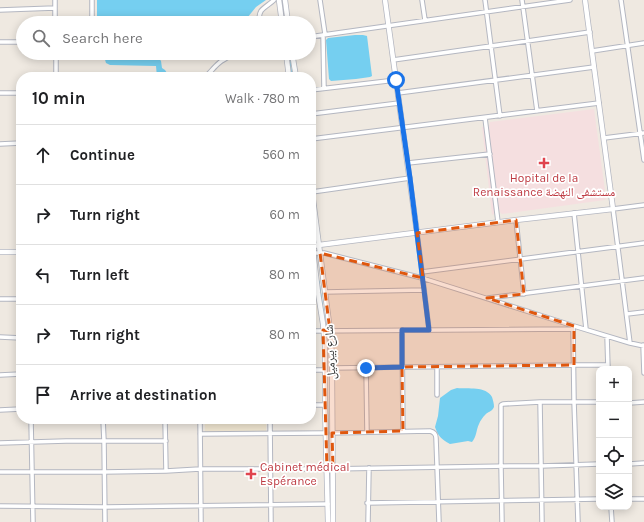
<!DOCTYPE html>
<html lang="en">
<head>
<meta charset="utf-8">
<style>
	:root { --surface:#fff; --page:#f6f6f6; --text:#202124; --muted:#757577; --line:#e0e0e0 }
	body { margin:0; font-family:Karla,"Noto Naskh Arabic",sans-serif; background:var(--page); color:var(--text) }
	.controls { position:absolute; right:12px; bottom:12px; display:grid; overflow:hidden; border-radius:8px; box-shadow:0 2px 10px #0003 }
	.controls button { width:36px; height:36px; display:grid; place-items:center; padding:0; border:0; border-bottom:1px solid var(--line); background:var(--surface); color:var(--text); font:20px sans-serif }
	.stop { position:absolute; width:12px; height:12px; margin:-9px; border:3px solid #1a73e8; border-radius:50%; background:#fff }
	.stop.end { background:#1a73e8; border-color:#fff; box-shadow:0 1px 4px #0008 }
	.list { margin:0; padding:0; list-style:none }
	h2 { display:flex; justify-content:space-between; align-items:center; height:52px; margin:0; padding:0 16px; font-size:17px }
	h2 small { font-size:13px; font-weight:400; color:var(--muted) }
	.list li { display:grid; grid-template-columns:26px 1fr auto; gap:12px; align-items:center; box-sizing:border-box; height:60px; padding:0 16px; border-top:1px solid var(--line) }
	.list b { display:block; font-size:15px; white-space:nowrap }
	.list em { font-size:13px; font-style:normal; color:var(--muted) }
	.icon { flex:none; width:22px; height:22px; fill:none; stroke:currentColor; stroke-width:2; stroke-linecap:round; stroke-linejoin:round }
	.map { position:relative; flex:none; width:644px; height:522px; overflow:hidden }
	.search { position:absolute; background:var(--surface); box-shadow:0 2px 10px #0003; left:16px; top:16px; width:300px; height:44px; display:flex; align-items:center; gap:10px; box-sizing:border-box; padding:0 14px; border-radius:22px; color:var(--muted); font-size:15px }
	.panel { position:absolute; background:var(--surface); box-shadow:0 2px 10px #0003; left:16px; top:72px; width:300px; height:352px; border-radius:16px }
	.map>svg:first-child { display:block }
	.education { fill:#f0e6d1 }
	.medical { fill:#f5dfe0 }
	.water { fill:#75cff0 }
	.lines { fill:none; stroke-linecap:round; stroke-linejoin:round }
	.stream { stroke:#75cff0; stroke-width:1 }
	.street-casing { stroke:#b4b7c1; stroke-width:5.5 }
	.secondary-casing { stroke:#b4b7c1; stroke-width:6 }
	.street { stroke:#fff; stroke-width:3.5 }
	.secondary { stroke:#fff; stroke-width:4.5 }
	.route { stroke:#1a73e8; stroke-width:5 }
	.marked { fill:#df570e; fill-opacity:0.2; stroke:#df570e; stroke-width:3; stroke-dasharray:8 5; stroke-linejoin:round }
	.health-dot { fill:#e0444e; stroke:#fff; stroke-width:1.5 }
	.labels { text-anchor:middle; stroke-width:3.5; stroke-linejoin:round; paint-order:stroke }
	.health-label { font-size:12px; fill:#be3a42; stroke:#fff }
	.street-label { font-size:12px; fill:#2e2e2e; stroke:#fff }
</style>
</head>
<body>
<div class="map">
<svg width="644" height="522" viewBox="0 0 644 522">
	<rect width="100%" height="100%" fill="#efe9e1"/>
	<path class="education" d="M205,419H266V431L205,432Z"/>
	<path class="medical" d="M286,72L287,77H272L271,74Z
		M594,109L606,198L605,200L502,214L499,211L497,212L492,215L482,127H489L490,122Z"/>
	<path class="water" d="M97,0H266L256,7L243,23H97Z
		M355,35H363L367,36L372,76L370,77L356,79L331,81L329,79L326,40L328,38Z
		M103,53H162L158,57L161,61L162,68L165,70L167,73L157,77L156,66L110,65L106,63Z
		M457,388C468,389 486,386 492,397C493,400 494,404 494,407C491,413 488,411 485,415C483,417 480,421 479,424C476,430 477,436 472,442L468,441L450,444C441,439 438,436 435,427L438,416L440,398L451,390Z"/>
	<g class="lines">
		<path class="stream" d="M282,0L286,23
			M289,53L292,77
			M311,225L312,230
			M319,281L324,316
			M326,333L327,343
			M327,373L329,467
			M329,471L331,522"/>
		<defs>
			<path id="street" d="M55,0V23
				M92,0V23
				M320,0L325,34
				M422,0L425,20
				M485,0L500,116
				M522,0L537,111
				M621,0L644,160
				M0,10L55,8
				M256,23C261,18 258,16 261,11C264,7 270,4 274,0
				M323,35L324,88
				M309,37L570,0
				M0,42H23
				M592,51L644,43
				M56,53V77
				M393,60L590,32
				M205,77C210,73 214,67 219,63C223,59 228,59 233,53
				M311,90L396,80
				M0,93H21
				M398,93L594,67
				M311,114L399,103
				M485,118L498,222
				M604,138L644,133
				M311,139L599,103
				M0,144L21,143
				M408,163L490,154
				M312,192L410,178
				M574,213L586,329
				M516,220L524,294
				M417,233L422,272
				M314,253H324L422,278L574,326L630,343L644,346
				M325,292L424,290
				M311,293H318
				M488,298L644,278
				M0,299H21
				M627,314L644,312
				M573,327L574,401L578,522
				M402,330L403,431
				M429,330L422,272L644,243
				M311,331L573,329
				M607,336L608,369
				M0,337L21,338
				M630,343L613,209L644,205
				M643,345L644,373
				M437,367V395
				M332,368L574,365H608
				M366,368L367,432
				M311,370H325
				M0,375L21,374
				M540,402L542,522
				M629,403L644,402
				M311,405H325
				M0,410L21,409
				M31,419L33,522
				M103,419L104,441L105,522
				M165,419L166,471
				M200,419L201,522
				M270,419L271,522
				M332,433L430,431C434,432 436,434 436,438L439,522
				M200,434L326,433
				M0,443L66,441H166
				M629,464L644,463
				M0,472H104L166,471L200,469H327L513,466H541L599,464
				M629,499H644
				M367,503L599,499
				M0,506L105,507L328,504
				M611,507L612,522
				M368,522L369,468
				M502,522L501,466V405L503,404L540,402H599"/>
			<path id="secondary" d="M279,0L282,23
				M285,0L288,23
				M385,0L417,233
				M286,53L289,77
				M292,53L296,77
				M311,184L331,338L332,368L333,522
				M311,233L318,293L323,324L325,346V405L328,522
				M311,246L516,220L613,209L585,0
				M0,252H21"/>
		</defs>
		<use href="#street" class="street-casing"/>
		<use href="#secondary" class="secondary-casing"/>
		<use href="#street" class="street"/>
		<use href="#secondary" class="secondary"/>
	</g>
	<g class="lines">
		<path class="route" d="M366,368L402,367V330H429L410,178L396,80"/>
	</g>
	<path class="marked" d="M516,220L524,294L487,298L574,326V365L402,367L403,431L332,433L333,468L327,469L323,330L330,331L320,253L423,278L417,233Z"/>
	<g class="health-dot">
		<path d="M542 157h4v4h4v4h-4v4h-4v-4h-4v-4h4z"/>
		<path d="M249 468h4v4h4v4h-4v4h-4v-4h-4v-4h4z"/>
	</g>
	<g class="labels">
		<g class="health-label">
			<text x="544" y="182">Hopital de la<tspan x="544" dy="14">Renaissance مستشفى النهضة</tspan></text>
			<text x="260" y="471" text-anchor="start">Cabinet médical<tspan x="260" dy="14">Espérance</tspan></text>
		</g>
		<g class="street-label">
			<text transform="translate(330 352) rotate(-93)" y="4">شارع بيرميل</text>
		</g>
	</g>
</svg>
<div class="controls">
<button>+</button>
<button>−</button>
<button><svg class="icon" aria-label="locate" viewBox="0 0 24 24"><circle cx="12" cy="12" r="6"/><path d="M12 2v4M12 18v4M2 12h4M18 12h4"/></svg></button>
<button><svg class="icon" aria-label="layers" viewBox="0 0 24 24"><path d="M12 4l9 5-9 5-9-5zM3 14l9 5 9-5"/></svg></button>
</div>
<div class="stop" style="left:396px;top:80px"></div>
<div class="stop end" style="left:366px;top:368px"></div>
<div class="search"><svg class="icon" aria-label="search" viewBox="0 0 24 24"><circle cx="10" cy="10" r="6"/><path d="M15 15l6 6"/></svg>Search here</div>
<section class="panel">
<h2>10 min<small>Walk · 780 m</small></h2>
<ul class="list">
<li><svg class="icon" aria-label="ahead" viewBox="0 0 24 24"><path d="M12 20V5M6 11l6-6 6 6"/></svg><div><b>Continue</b></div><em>560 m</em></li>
<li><svg class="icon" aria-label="right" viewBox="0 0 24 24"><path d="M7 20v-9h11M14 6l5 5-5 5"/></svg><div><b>Turn right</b></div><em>60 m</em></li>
<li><svg class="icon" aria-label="left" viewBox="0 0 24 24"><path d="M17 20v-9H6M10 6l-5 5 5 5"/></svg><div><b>Turn left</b></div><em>80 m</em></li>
<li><svg class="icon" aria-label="right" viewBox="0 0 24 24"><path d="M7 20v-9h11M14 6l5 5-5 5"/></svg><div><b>Turn right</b></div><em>80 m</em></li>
<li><svg class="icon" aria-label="arrive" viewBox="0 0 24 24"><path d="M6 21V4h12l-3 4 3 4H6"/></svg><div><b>Arrive at destination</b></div></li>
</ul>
</section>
</div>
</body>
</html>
